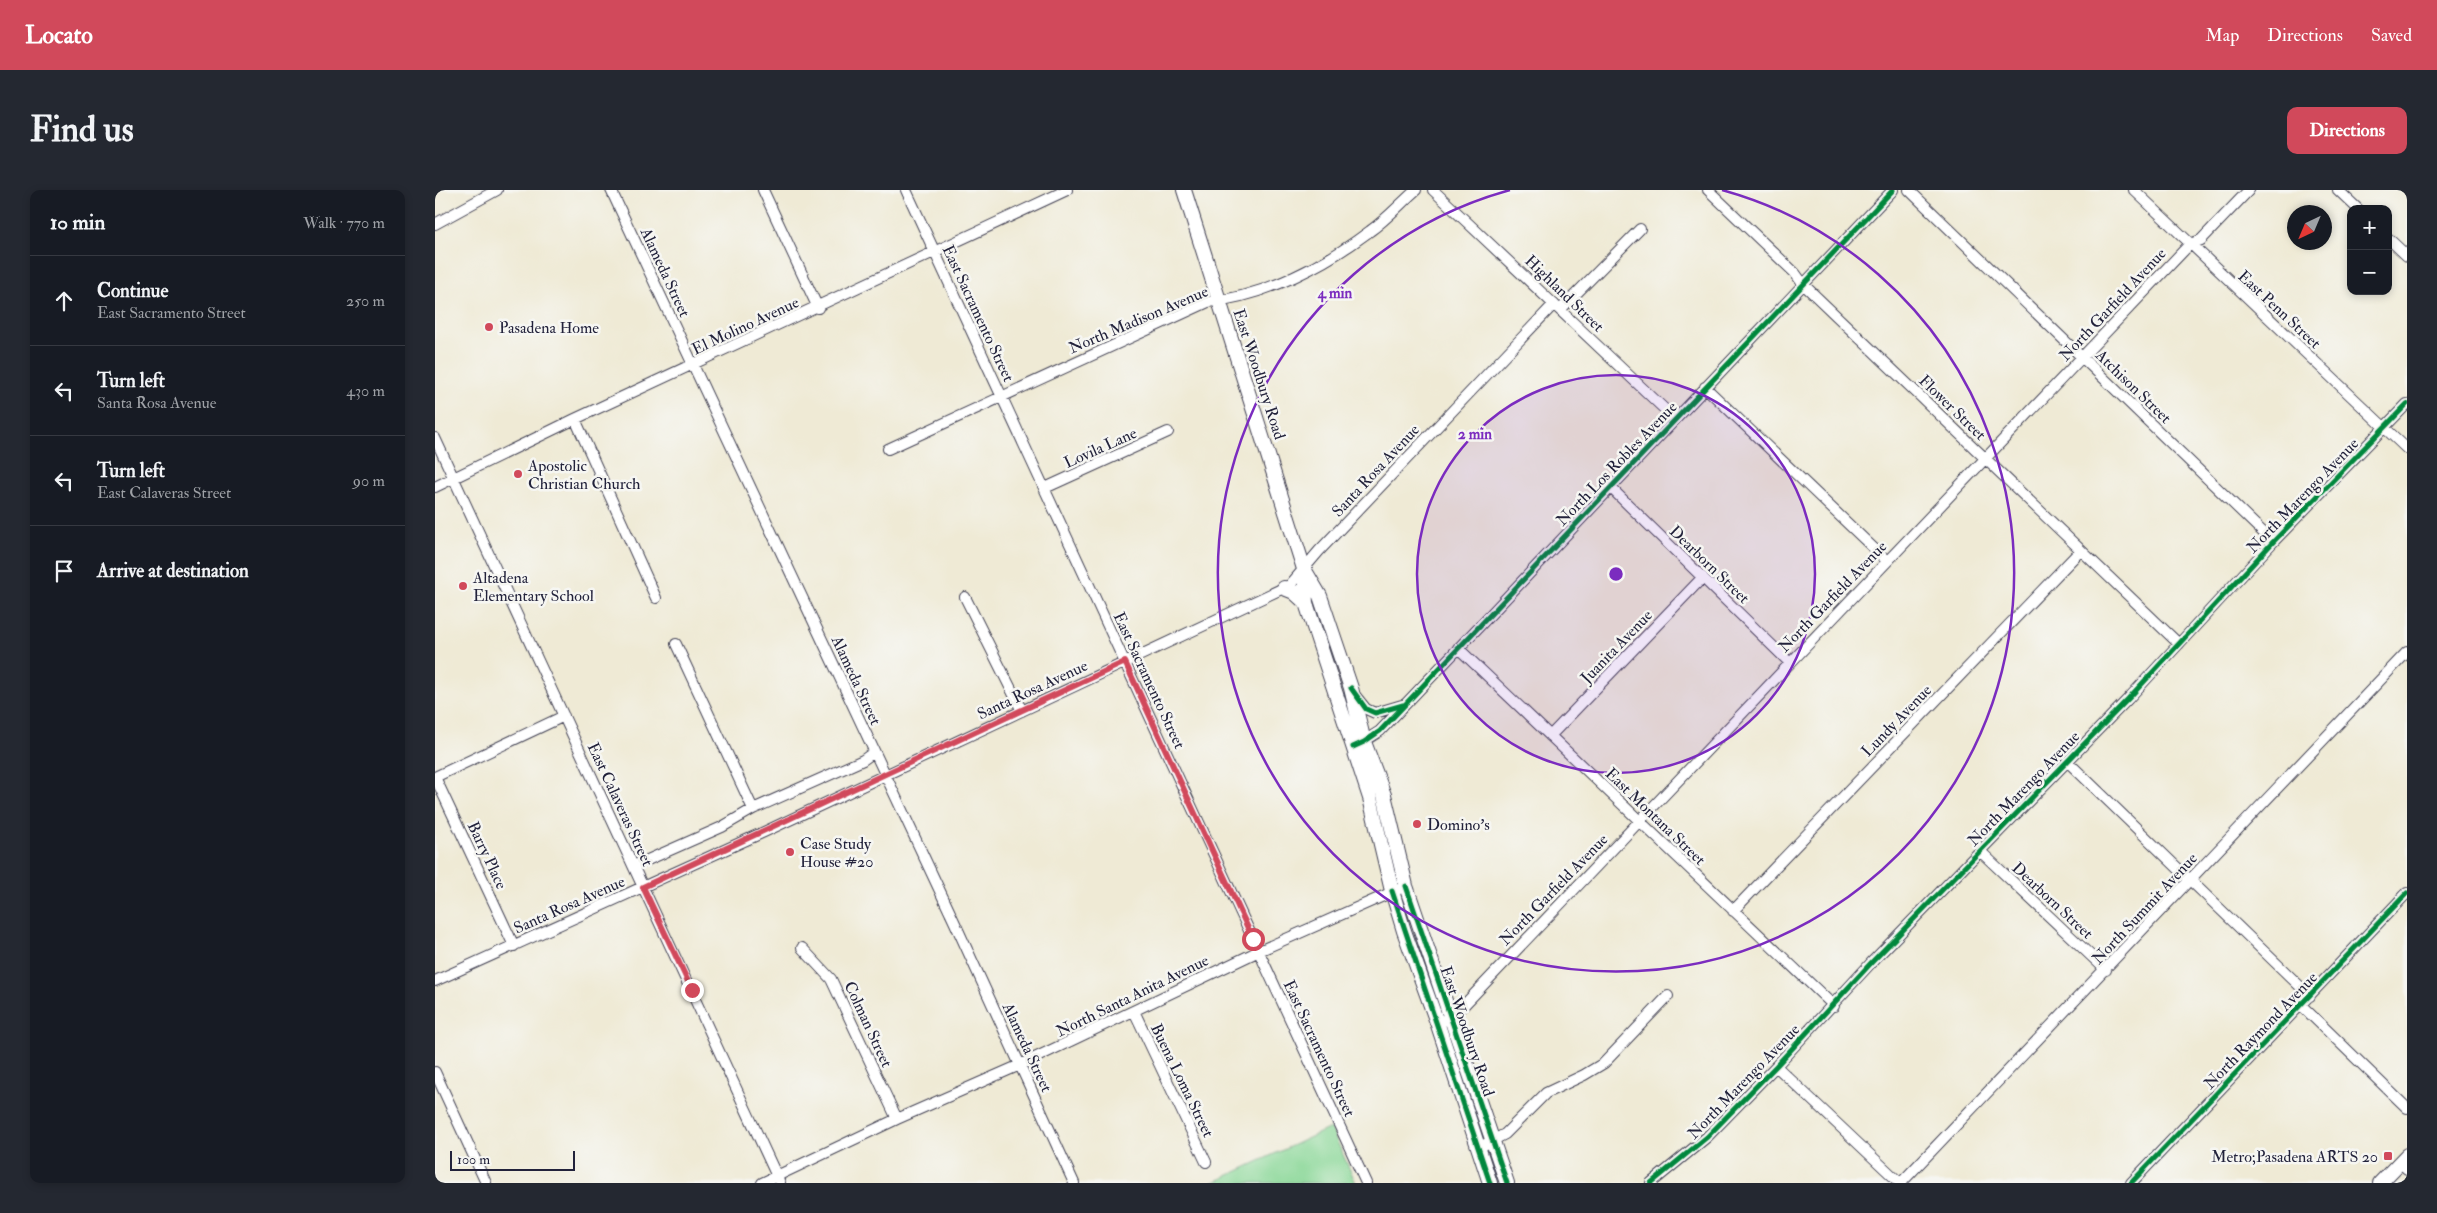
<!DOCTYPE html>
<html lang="en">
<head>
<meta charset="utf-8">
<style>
	:root { --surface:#171b24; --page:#242831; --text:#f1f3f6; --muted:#9ea1a6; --line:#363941; --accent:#d1495b }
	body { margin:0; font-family:"IM FELL Double Pica",serif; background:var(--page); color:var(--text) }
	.controls { position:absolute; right:15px; top:15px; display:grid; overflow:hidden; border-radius:10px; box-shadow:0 2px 8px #0003 }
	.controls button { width:45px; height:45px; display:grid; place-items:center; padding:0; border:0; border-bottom:1px solid var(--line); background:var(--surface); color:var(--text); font:25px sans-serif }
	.compass { position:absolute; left:1852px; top:15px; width:45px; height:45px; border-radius:50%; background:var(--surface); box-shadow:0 2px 8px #0003; rotate:224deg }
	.scale { position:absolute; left:15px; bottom:12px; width:125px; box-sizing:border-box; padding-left:5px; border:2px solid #22223b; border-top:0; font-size:14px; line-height:18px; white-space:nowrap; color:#22223b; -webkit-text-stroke:4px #f6f6f2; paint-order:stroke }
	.stop { position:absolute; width:15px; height:15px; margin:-11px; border:4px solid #d1495b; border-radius:50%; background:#fff }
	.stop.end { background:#d1495b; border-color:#fff; box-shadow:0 1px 5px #0008 }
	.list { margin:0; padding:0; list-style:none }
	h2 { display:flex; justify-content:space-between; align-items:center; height:65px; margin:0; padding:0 20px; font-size:21px }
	h2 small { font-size:16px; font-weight:400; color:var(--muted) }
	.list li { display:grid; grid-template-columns:32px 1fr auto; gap:15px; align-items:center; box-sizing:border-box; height:90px; padding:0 20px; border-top:1px solid var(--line) }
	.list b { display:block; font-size:19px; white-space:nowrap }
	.list p { margin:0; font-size:16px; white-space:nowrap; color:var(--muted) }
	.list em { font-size:16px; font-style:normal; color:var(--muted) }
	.icon { flex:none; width:28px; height:28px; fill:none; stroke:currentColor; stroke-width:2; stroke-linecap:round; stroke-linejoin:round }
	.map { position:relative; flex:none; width:1972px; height:993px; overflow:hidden; border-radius:10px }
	header { display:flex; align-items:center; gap:30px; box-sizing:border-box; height:70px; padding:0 25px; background:var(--accent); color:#fff }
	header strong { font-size:24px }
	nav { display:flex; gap:28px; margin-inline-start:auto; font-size:18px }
	.intro { display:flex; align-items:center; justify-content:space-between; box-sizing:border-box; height:120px; padding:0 30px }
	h1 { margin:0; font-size:35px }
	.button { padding:12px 22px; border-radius:10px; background:var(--accent); color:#fff; font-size:18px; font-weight:700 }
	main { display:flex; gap:30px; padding:0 30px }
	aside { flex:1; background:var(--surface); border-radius:10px; box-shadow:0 2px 8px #0003 }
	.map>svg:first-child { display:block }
	.green { fill:#88d796; stroke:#557c68 }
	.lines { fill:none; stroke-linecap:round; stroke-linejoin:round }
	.minor-casing { stroke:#414052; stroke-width:12 }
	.major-casing { stroke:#414052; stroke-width:16 }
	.minor { stroke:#fff; stroke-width:10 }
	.major { stroke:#fff; stroke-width:14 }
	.cycleway-casing { stroke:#f6f6f2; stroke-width:8 }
	.cycleway { stroke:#00873e; stroke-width:5 }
	.route { stroke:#d1495b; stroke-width:6 }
	.ring { fill:none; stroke:#7b2cbf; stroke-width:2.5 }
	.poi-dot { fill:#d1495b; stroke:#f6f6f2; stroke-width:2 }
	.labels { text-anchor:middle; stroke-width:5; stroke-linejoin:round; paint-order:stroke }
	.street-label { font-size:16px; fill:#22223b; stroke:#f6f6f2 }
	.poi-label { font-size:16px; fill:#22223b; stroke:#f6f6f2; text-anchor:start }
	.centre { fill:#7b2cbf; stroke:#f6f6f2; stroke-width:2.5 }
	.ring-label { font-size:15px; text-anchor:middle; font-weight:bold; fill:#7b2cbf; stroke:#f6f6f2; stroke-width:5; stroke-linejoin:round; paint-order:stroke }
</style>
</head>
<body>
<header>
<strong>Locato</strong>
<nav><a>Map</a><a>Directions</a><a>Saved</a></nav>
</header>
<div class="intro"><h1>Find us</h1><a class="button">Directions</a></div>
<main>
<aside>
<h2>10 min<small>Walk · 770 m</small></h2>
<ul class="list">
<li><svg class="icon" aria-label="ahead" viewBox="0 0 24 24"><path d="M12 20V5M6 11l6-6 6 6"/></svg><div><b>Continue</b><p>East Sacramento Street</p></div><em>250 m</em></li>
<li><svg class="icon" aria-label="left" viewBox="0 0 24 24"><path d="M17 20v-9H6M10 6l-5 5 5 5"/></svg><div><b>Turn left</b><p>Santa Rosa Avenue</p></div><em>430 m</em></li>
<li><svg class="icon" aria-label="left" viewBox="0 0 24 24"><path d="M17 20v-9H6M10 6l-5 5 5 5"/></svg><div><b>Turn left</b><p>East Calaveras Street</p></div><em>90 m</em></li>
<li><svg class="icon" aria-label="arrive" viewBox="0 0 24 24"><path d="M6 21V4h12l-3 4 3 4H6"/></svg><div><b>Arrive at destination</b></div></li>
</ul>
</aside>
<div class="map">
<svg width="1972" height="993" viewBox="0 0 1972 993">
	<rect width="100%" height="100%" fill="#f6f6f2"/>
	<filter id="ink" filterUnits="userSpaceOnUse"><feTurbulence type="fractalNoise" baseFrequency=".02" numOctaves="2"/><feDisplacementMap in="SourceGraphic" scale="10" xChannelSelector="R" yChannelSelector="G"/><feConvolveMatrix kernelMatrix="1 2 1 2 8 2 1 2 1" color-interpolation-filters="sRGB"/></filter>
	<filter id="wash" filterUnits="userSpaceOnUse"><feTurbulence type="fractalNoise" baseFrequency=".0096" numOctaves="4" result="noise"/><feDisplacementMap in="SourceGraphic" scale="20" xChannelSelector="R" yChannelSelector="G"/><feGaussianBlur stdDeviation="1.12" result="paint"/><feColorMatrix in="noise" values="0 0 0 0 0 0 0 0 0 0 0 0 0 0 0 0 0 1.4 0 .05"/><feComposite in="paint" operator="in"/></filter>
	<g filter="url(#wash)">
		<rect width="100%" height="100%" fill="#efead5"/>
		<path class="green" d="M896,938L921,993H777L895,938Z"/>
	</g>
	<g filter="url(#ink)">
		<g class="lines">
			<defs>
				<path id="minor" d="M176,0L519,731L639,993
					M328,0L383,118
					M471,0L931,993
					M998,0L1240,229
					M1273,0L1360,83L1368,94L1744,454
					M1474,0L1838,352
					M1699,0L1972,259
					M1903,0L1923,19
					M0,34L62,0
					M1953,48L1972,66
					M1125,120L1205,39
					M1270,197L1452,371
					M140,229L221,408
					M0,248L345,993
					M453,259L773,112C831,106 890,75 935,41C952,29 966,13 981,0
					M0,297L140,229L632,0
					M1175,297L1354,472
					M610,298L733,242
					M530,407L587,521
					M241,454L318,619
					M1023,458L1399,816
					M919,504L931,519L940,523L967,515
					M1115,546L1268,387
					M923,555L945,541L1458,0
					M1632,571L1875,806
					M0,587L79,756
					M0,587L129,526
					M1545,661L1671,780
					M199,676L287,637L318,619L428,570L439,562
					M1298,721L1646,360
					M367,758L396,789L462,929
					M0,791L329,642L855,395L884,361L1119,114
					M1866,815L1972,918
					M699,821L771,972
					M1003,835L1029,815L1755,54L1766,50L1814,0
					M1341,876L1465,993
					M0,882L51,993
					M1043,958L1070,944L1111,903L1149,885L1169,873L1233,806
					M1965,972L1972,979
					M327,993L462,929L585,875L824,761L971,696
					M1216,993L1272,947L1341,876L1436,773L1693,509L1838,352L1972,214
					M1466,993L1972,462
					M1696,993L1972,703"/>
				<path id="major" d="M749,0L869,379L885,406L916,498L929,552L949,605L971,696L1072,993
					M869,380L871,413L935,608L957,701L969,741L1003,835L1055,993
					M849,398L859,402L871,413
					M1945,993L1972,965"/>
			</defs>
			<use href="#minor" class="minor-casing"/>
			<use href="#major" class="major-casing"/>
			<use href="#minor" class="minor"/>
			<use href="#major" class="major"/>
			<defs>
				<path id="cycleway" d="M916,498L931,519L940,523L968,515
					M918,557L929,552L945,541L1458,0
					M971,696L1072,993
					M957,701L1055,993
					M1216,993L1272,947L1341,876L1436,773L1693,509L1838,352L1972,214
					M1696,993L1972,703"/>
			</defs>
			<use href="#cycleway" class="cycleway-casing"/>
			<use href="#cycleway" class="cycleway"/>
		</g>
	</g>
	<g class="lines" filter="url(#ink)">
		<path class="route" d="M257,800L208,697L690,472L818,749"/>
	</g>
	<circle cx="1181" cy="384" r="199" fill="#7b2cbf" fill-opacity=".12"/>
	<g class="ring">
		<circle cx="1181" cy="384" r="199"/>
		<path d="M1287 0A398 398 0 1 1 1075 0"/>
	</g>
	<g class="poi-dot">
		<circle cx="54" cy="137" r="5"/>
		<circle cx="83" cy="284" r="5"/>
		<circle cx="28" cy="396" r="5"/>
		<circle cx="982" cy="634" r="5"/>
		<circle cx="355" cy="662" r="5"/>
		<rect x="1948" y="961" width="10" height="10" rx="2.5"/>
	</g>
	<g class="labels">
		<g class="street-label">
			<text transform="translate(231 82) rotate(65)" y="6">Alameda Street</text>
			<text transform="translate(1130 103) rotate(44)" y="6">Highland Street</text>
			<text transform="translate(1677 114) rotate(-47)" y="6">North Garfield Avenue</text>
			<text transform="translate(1845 119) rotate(43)" y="6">East Penn Street</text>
			<text transform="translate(544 123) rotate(65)" y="6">East Sacramento Street</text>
			<text transform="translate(703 129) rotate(-23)" y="6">North Madison Avenue</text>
			<text transform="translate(310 135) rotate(-25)" y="6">El Molino Avenue</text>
			<text transform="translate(825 184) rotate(72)" y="6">East Woodbury Road</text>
			<text transform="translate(1699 196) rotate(44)" y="6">Atchison Street</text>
			<text transform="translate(1518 217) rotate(44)" y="6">Flower Street</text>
			<text transform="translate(665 257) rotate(-24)" y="6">Lovila Lane</text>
			<text transform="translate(1181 273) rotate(-46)" y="6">North Los Robles Avenue</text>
			<text transform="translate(940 280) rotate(-47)" y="6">Santa Rosa Avenue</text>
			<text transform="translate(1867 305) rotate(-46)" y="6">North Marengo Avenue</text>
			<text transform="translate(1275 374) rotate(44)" y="6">Dearborn Street</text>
			<text transform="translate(1397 406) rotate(-46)" y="6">North Garfield Avenue</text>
			<text transform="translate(1181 456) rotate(-46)" y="6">Juanita Avenue</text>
			<text transform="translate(422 490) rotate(65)" y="6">Alameda Street</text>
			<text transform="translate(715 490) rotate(65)" y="6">East Sacramento Street</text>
			<text transform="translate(597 499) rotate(-25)" y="6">Santa Rosa Avenue</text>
			<text transform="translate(1461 530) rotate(-46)" y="6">Lundy Avenue</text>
			<text transform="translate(1588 598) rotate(-46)" y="6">North Marengo Avenue</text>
			<text transform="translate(186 614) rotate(65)" y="6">East Calaveras Street</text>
			<text transform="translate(1221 626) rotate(44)" y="6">East Montana Street</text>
			<text transform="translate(53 665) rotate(65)" y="6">Barry Place</text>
			<text transform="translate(1118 699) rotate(-46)" y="6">North Garfield Avenue</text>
			<text transform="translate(1618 710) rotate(43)" y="6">Dearborn Street</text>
			<text transform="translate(134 714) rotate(-24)" y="6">Santa Rosa Avenue</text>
			<text transform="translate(1709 718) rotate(-47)" y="6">North Summit Avenue</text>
			<text transform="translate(697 805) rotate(-26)" y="6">North Santa Anita Avenue</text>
			<text transform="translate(434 834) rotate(65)" y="6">Colman Street</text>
			<text transform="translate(1825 840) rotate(-46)" y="6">North Raymond Avenue</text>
			<text transform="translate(1033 841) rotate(71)" y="6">East Woodbury Road</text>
			<text transform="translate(593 857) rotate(65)" y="6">Alameda Street</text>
			<text transform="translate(885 858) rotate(65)" y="6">East Sacramento Street</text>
			<text transform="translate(748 890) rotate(64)" y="6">Buena Loma Street</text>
			<text transform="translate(1308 891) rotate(-46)" y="6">North Marengo Avenue</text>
		</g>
		<g class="poi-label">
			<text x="64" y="143">Pasadena Home</text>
			<text x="93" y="281">Apostolic<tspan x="93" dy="18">Christian Church</tspan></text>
			<text x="38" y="393">Altadena<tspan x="38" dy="18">Elementary School</tspan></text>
			<text x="992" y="640">Domino's</text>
			<text x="365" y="659">Case Study<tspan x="365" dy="18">House #20</tspan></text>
			<text x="1943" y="972" text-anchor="end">Metro;Pasadena ARTS 20</text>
		</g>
	</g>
	<circle cx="1181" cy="384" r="8" class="centre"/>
	<g class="ring-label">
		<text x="900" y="108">4 min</text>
		<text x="1040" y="249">2 min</text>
	</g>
</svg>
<div class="controls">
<button>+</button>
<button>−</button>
</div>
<svg class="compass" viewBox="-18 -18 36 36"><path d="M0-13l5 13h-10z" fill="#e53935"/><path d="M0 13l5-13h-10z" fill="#9ea1a6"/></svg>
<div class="scale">100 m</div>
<div class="stop" style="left:818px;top:749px"></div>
<div class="stop end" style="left:257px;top:800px"></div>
</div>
</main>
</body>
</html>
